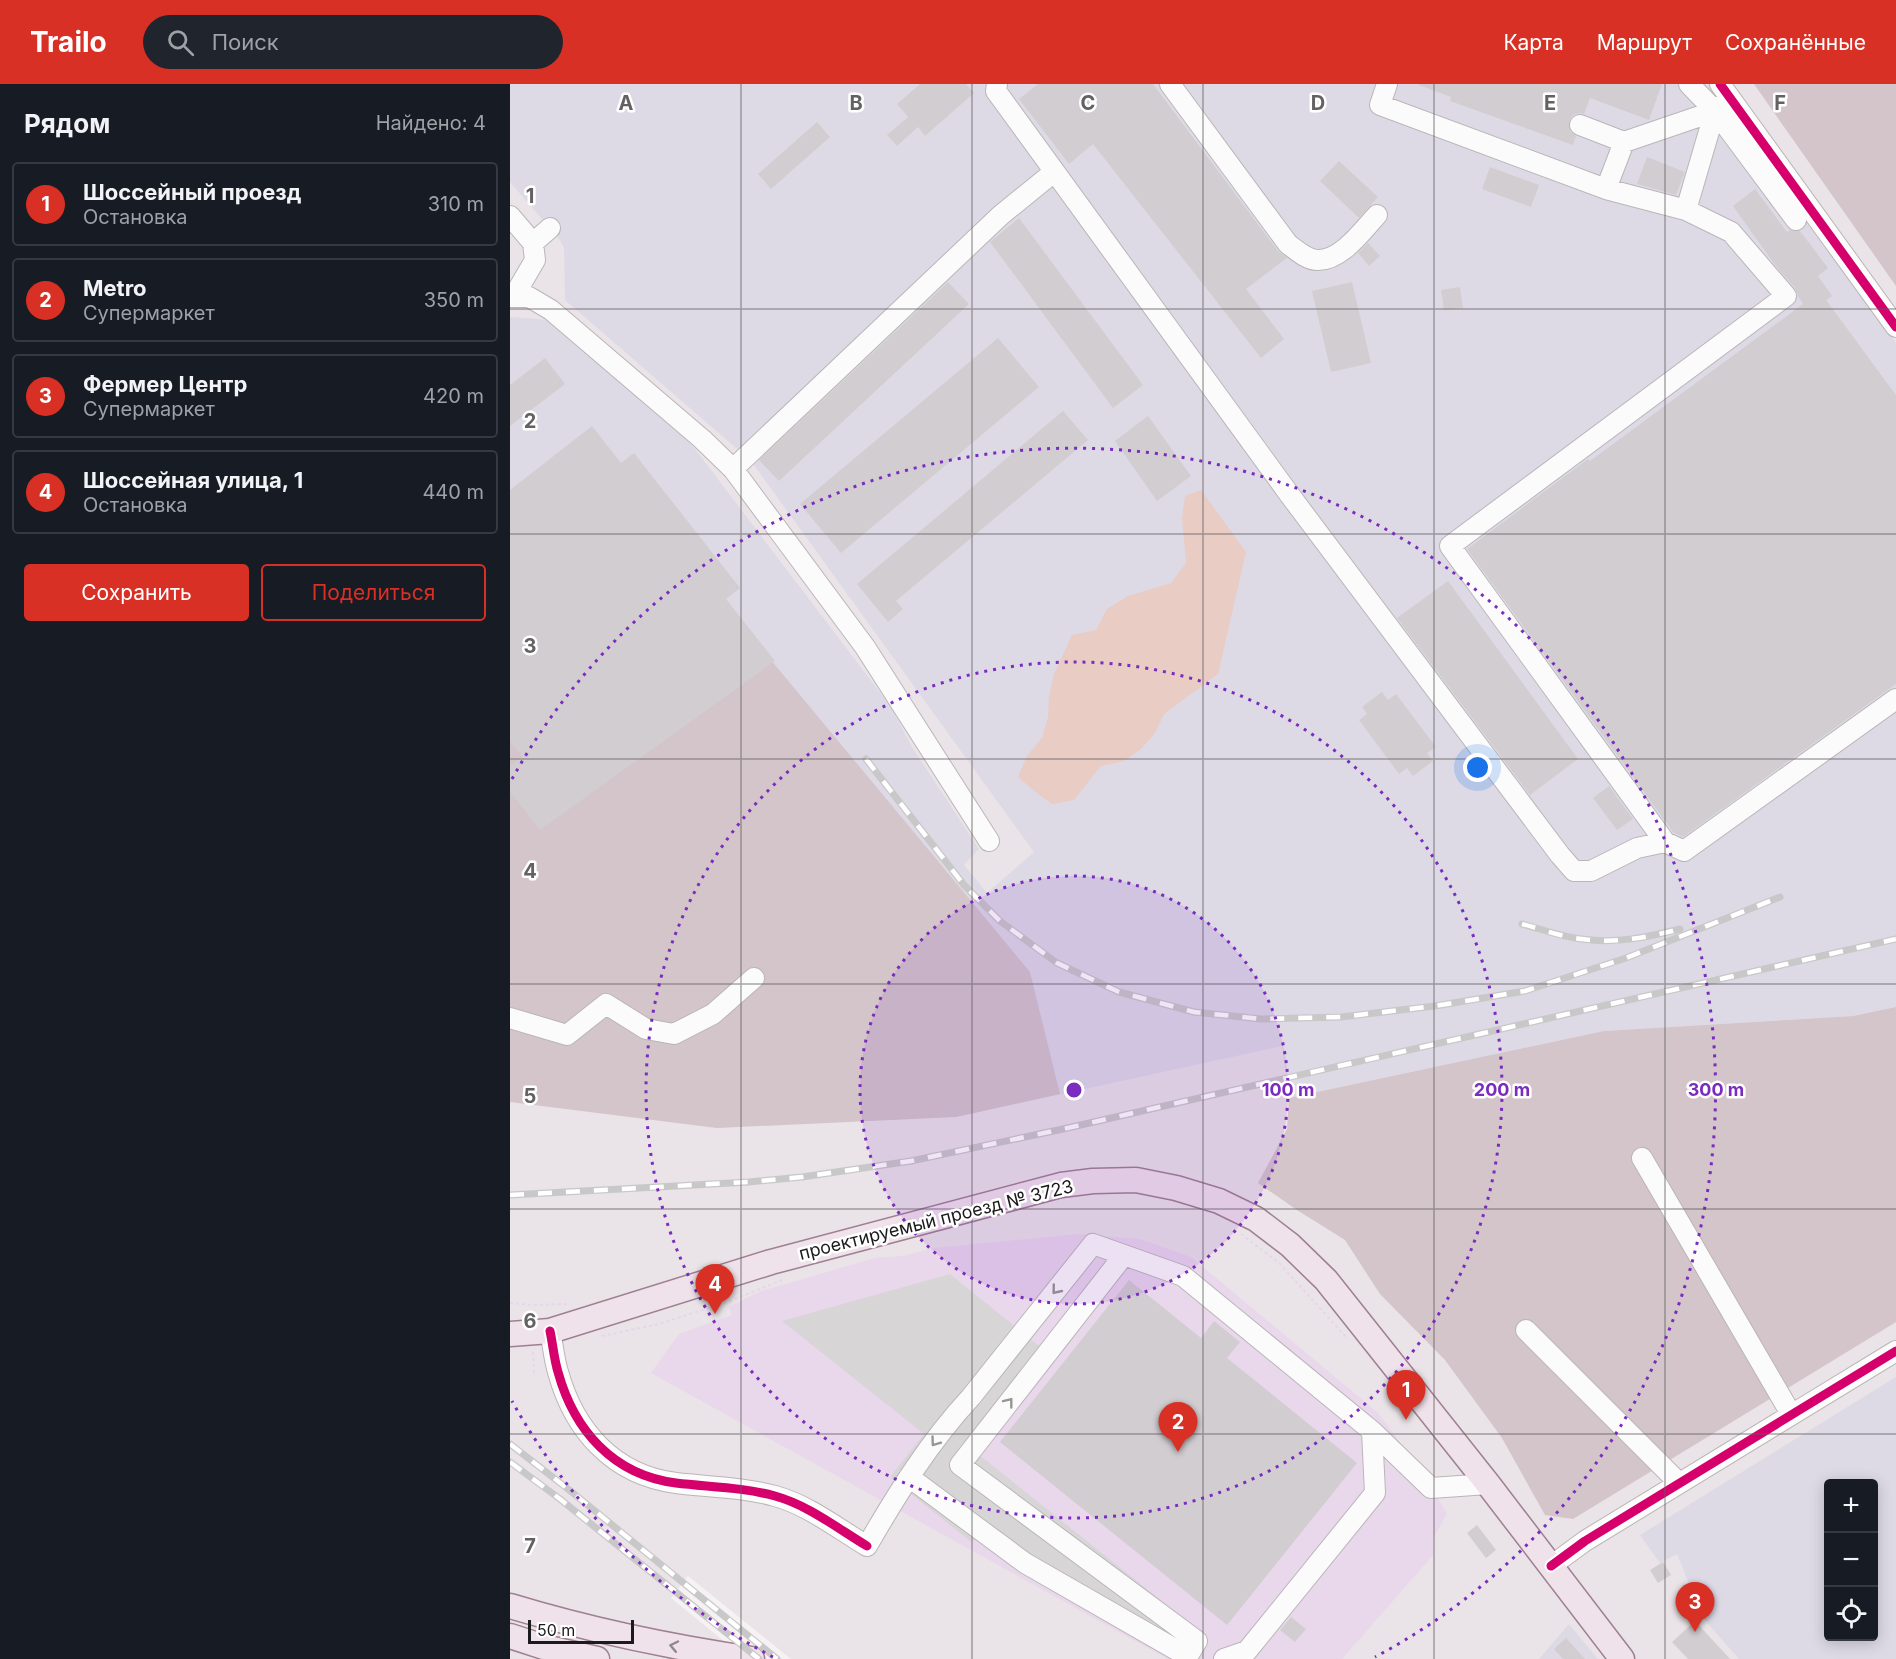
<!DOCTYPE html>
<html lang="ru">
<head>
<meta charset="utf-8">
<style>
	:root { --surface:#171b24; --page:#20242c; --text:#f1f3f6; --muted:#9ea1a6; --line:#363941; --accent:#d93025 }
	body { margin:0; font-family:Inter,sans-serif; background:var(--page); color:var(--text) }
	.controls { position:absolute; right:18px; bottom:18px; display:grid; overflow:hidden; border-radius:6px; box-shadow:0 3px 15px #0003 }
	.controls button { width:54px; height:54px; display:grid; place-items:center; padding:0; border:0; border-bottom:2px solid var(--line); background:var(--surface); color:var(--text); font:30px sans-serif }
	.scale { position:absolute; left:18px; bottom:15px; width:106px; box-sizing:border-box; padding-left:6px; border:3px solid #1b1b1b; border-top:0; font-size:16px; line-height:21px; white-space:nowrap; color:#1b1b1b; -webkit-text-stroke:4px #fff; paint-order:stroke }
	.you { position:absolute; left:968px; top:684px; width:21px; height:21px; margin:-15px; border:4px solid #fff; border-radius:50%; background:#1a73e8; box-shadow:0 0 0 9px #1a73e833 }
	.badge { display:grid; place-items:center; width:39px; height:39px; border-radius:50%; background:var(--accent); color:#fff; font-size:20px; font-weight:700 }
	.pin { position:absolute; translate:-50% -50px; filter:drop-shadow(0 2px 3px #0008) }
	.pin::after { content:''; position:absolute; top:32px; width:21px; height:18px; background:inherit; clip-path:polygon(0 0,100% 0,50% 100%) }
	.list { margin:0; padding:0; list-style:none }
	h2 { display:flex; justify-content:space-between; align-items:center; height:78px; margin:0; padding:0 24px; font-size:26px }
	h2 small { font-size:20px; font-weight:400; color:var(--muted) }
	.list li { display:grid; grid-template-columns:39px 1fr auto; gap:18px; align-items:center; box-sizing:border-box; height:84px; margin:0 12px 12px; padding:0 12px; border:2px solid var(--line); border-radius:6px }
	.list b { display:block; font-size:22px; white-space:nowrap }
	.list p { margin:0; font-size:20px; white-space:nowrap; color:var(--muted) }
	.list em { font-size:20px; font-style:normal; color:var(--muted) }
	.actions { display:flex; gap:12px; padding:18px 24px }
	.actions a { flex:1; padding:14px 0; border:2px solid var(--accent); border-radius:6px; text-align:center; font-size:21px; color:var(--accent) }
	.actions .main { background:var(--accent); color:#fff }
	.icon { flex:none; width:33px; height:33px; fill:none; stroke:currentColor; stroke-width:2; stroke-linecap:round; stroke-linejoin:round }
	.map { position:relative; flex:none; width:1386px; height:1575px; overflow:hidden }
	header { display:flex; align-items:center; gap:36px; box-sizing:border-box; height:84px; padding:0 30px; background:var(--accent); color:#fff }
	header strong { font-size:28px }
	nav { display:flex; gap:33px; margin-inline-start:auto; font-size:21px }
	.search { width:420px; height:54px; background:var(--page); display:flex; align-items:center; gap:15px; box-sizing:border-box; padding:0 21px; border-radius:33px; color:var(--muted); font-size:22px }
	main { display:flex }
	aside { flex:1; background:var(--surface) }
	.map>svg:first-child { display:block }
	.commercial { fill:#e9d7eb }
	.industrial { fill:#dddae6; fill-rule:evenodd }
	.construction { fill:#d3c5c9 }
	.grass { fill:#e9ccc3 }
	.parking { fill:#d8d5d7 }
	.pier { fill:#f6f2f4 }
	.building { fill:#d2cdd0 }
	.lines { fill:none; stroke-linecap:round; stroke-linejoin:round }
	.minor-casing { stroke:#bab6b8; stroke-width:22 }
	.major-casing { stroke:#9f8091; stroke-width:27 }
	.path { stroke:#e7d6ea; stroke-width:2; stroke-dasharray:3 3; stroke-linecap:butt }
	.minor { stroke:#fcfbfb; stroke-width:20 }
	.major { stroke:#efe2ea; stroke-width:24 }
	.rail-casing { stroke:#c9c8c8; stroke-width:7 }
	.rail { stroke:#fff; stroke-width:4.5; stroke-dasharray:14; stroke-linecap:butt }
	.cycleway-casing { stroke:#fff; stroke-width:13 }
	.cycleway { stroke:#d6006c; stroke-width:9 }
	.oneway { stroke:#979696 }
	.oneway2 { stroke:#90888d }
	.grid { fill:none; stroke:#636162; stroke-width:1.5; stroke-opacity:0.55 }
	.ring { fill:none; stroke:#7b2cbf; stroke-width:3; stroke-dasharray:3 6 }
	.labels { text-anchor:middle; stroke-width:5; stroke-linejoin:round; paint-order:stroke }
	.street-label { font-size:18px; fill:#1b1b1b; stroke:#fff }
	.grid-label { font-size:20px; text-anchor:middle; font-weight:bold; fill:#636162; stroke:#fff; stroke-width:5; stroke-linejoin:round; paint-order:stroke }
	.centre { fill:#7b2cbf; stroke:#fff; stroke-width:3 }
	.ring-label { font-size:18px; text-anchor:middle; font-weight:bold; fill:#7b2cbf; stroke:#fff; stroke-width:5; stroke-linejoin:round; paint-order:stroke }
</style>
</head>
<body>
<header>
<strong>Trailo</strong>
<div class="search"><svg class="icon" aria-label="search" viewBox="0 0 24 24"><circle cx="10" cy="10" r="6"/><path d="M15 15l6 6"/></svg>Поиск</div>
<nav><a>Карта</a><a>Маршрут</a><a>Сохранённые</a></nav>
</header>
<main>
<aside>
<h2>Рядом<small>Найдено: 4</small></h2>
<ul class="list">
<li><span class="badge">1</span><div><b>Шоссейный проезд</b><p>Остановка</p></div><em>310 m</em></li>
<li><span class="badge">2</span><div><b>Metro</b><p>Супермаркет</p></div><em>350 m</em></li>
<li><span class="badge">3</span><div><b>Фермер Центр</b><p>Супермаркет</p></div><em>420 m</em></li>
<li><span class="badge">4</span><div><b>Шоссейная улица, 1</b><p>Остановка</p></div><em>440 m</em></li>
</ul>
<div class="actions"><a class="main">Сохранить</a><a>Поделиться</a></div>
</aside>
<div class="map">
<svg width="1386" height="1575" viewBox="0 0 1386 1575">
	<rect width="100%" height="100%" fill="#eae3e7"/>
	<path class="commercial" d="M568,1150L630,1155L681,1173L867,1328L914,1390L937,1430L923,1454V1471L832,1575H658L141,1289L169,1250L222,1231L219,1223L249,1208L365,1174L393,1172L424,1164Z"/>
	<path class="industrial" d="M0,0H1195L1199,2L1386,259V923L1343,932L1094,947L779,1014L772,962L446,1033L0,948V233L40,236L182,361L381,623L402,663L469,765L454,781L477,809L524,768L241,377L55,216L54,164L50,156L0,98Z
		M1386,1293V1575H1229L1193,1534L1167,1470L1150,1479L1130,1451ZM1318,1400H1364V1552H1318Z
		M1059,1540L1088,1575H1029Z"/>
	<path class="construction" d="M1244,0H1386V202Z
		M168,464L520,888L550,1010L446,1033L207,1044L0,1018V594Z
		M1386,923V1238L1063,1435L1035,1431L992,1354L935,1276L870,1210L835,1156L787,1126L748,1099L777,1045L779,1014L1094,947L1343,932Z"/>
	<path class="grass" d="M691,406L736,468L708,590L654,630L645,649L631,665L614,677L591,682L564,716L542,720L524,707L508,693L517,672L532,654L538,633L539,612L544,590L562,551L586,546L597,525L618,512L661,499L676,479L672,434L675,412Z"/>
	<path class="parking" d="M440,1190L544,1274L468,1370L683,1542L662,1568L474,1455L460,1457L380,1393L414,1350L272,1237Z"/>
	<path class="pier" d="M178,1492L281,1575H236L161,1514Z"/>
	<path class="building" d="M410,0H456L464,9L415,52L408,43L387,62L377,51L398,33L387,20Z
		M528,0H643L768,167L777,174L736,205L774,255L751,274L583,60L559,80L509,15Z
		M909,0H1152L1139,36L1080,14L1074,30L1069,29L1063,31L1059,37L1060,48L1066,52L1063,61L940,17L941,13L909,1Z
		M307,38L320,53L261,105L248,90Z
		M1137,73L1175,88L1166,111L1127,100Z
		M829,77L868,113L849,134L810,97Z
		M980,83L1029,101L1021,123L972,105Z
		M1245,105L1277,148L1280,146L1290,147L1318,184L1308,192L1322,212L1316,216L1386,311V600L1173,753L1163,748L957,465L1078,375L1080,377L1293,220L1288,212L1285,204L1265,181L1223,122Z
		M509,134L633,301L603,324L480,158Z
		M858,159L870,172L859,182L848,169Z
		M438,198L459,220L269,397L249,376Z
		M842,198L861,279L821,288L802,207Z
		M950,203L953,224L934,226L931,206Z
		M488,254L529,303L331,469L290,420Z
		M35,274L55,300L0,342V301Z
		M553,327L578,356L386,517L393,525L378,538L347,500Z
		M638,332L681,392L647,417L605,357Z
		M82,342L111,379L124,369L230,504L216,515L265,577L30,746L0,708V682L12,673L0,657V406Z
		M938,497L1068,675L1020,711L887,534Z
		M872,608L878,616L886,610L926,663L917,669L923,677L903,692L897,684L889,690L849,636L857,630L852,623Z
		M1099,702L1123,735L1107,746L1083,714Z
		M619,1196L691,1254L704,1237L730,1258L717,1274L847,1379L717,1541L490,1358Z
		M967,1441L986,1466L976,1474L957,1449Z
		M1153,1478L1161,1491L1148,1499L1140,1486Z
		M781,1533L796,1545L785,1558L770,1546Z
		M1185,1537L1220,1575H1178L1162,1558Z
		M1056,1554L1075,1575H1053L1044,1565Z"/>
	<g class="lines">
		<defs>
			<path id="minor" d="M487,0L486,7L779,410L1050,771L1064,787H1081L1127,764L1155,758L1174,767L1386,615
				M660,0L778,160C786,166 797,176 807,176C831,177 852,147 867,131
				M877,0L870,21L1096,105L1176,126L1221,148L1276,212L940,462L1155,758
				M1179,0L1205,27
				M1210,0L1386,243
				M1220,14L1205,27L1286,136
				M1070,41L1114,58
				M1096,105L1114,58L1205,27
				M1176,126L1205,27
				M0,132L23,159L25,176L4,212
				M23,159L40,144
				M0,213H19L41,226L192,355L223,385L355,563L479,757
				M223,385L491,131L544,88
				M0,934L57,951L96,920L136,945L164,950L203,930L244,894
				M1132,1074L1281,1330
				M614,1171L450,1381L687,1557L676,1575
				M1016,1246L1169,1399
				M40,1247C43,1261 44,1275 48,1288C64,1346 103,1391 166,1399C199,1403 232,1403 265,1412C298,1421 327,1444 357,1462C387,1410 420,1357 461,1313L583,1160L673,1192L862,1347L865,1409L737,1567L714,1575
				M862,1347L921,1404L978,1400
				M399,1393L515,1479L677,1572
				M1041,1482L1075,1457L1386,1267"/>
			<path id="major" d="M0,1250L40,1247L261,1178L551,1101L583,1097L626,1096L666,1104L709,1117L746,1135L780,1161L816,1196L978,1400L1112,1575
				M0,1522C79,1546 160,1563 242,1575
				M0,1552L34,1563L87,1575"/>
		</defs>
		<use href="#minor" class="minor-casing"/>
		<use href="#major" class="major-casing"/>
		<path class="path" d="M1147,12L1173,19
			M992,48L997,37
			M731,1150L768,1178L836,1253
			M0,1219L20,1221L59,1220
			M92,1252L149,1240L220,1217L272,1196
			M23,1268L24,1290"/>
		<use href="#minor" class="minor"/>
		<use href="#major" class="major"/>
		<defs>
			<path id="rail" d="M356,675L454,801L490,837L547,879L609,908L684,928L751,935L831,933L925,922L1015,907L1116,874L1270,813
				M1012,840C1031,845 1052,853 1072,855C1106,860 1138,853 1170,845
				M0,1111L239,1098L292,1093L401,1077L553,1045L1386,855
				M0,1360L58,1405L267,1575
				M0,1378L50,1415L249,1575"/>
		</defs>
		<use href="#rail" class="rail-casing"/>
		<use href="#rail" class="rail"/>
		<defs>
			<path id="cycleway" d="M1210,0L1386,243
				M40,1247C43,1261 44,1275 48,1288C64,1346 103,1391 166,1399C199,1403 232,1403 265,1412C298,1421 327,1444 357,1462
				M1041,1482L1075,1457L1386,1267"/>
		</defs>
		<use href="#cycleway" class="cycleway-casing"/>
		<use href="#cycleway" class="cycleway"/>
	</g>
	<defs><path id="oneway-chevron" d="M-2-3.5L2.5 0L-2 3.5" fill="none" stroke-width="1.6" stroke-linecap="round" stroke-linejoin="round" transform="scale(1.5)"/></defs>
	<g class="oneway">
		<use href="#oneway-chevron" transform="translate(546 1206) rotate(129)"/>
		<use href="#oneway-chevron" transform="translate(499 1318) rotate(-52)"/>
		<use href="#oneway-chevron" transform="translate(425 1358) rotate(126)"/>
	</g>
	<use class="oneway2" href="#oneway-chevron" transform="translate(164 1562) rotate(-168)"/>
	<path class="grid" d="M231,0V1575M462,0V1575M693,0V1575M924,0V1575M1155,0V1575M0,225H1386M0,450H1386M0,675H1386M0,900H1386M0,1125H1386M0,1350H1386"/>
	<circle cx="564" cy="1006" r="214" fill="#7b2cbf" fill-opacity=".12"/>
	<g class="ring">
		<circle cx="564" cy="1006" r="214"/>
		<circle cx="564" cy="1006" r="428"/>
		<path d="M263 1573A642 642 0 0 1 2 1317M2 695A642 642 0 1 1 865 1573"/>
	</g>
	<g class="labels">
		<g class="street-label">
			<text transform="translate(426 1136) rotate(-14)" y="6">проектируемый проезд № 3723</text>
		</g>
	</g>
	<g class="grid-label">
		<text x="116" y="26">A</text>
		<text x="346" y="26">B</text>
		<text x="578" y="26">C</text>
		<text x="808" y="26">D</text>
		<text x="1040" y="26">E</text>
		<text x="1270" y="26">F</text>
		<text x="20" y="119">1</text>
		<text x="20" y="344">2</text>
		<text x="20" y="569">3</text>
		<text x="20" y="794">4</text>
		<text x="20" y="1019">5</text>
		<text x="20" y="1244">6</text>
		<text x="20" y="1469">7</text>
	</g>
	<circle cx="564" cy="1006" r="9" class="centre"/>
	<g class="ring-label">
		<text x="778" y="1012">100 m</text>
		<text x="992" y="1012">200 m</text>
		<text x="1206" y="1012">300 m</text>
	</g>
</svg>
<div class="controls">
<button>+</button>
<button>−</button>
<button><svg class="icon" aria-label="locate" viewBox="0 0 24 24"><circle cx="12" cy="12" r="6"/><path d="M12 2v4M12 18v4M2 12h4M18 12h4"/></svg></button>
</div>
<div class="scale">50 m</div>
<div class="you"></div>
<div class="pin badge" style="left:896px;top:1336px">1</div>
<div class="pin badge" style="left:668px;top:1368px">2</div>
<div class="pin badge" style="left:1185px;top:1548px">3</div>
<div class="pin badge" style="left:205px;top:1230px">4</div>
</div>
</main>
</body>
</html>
